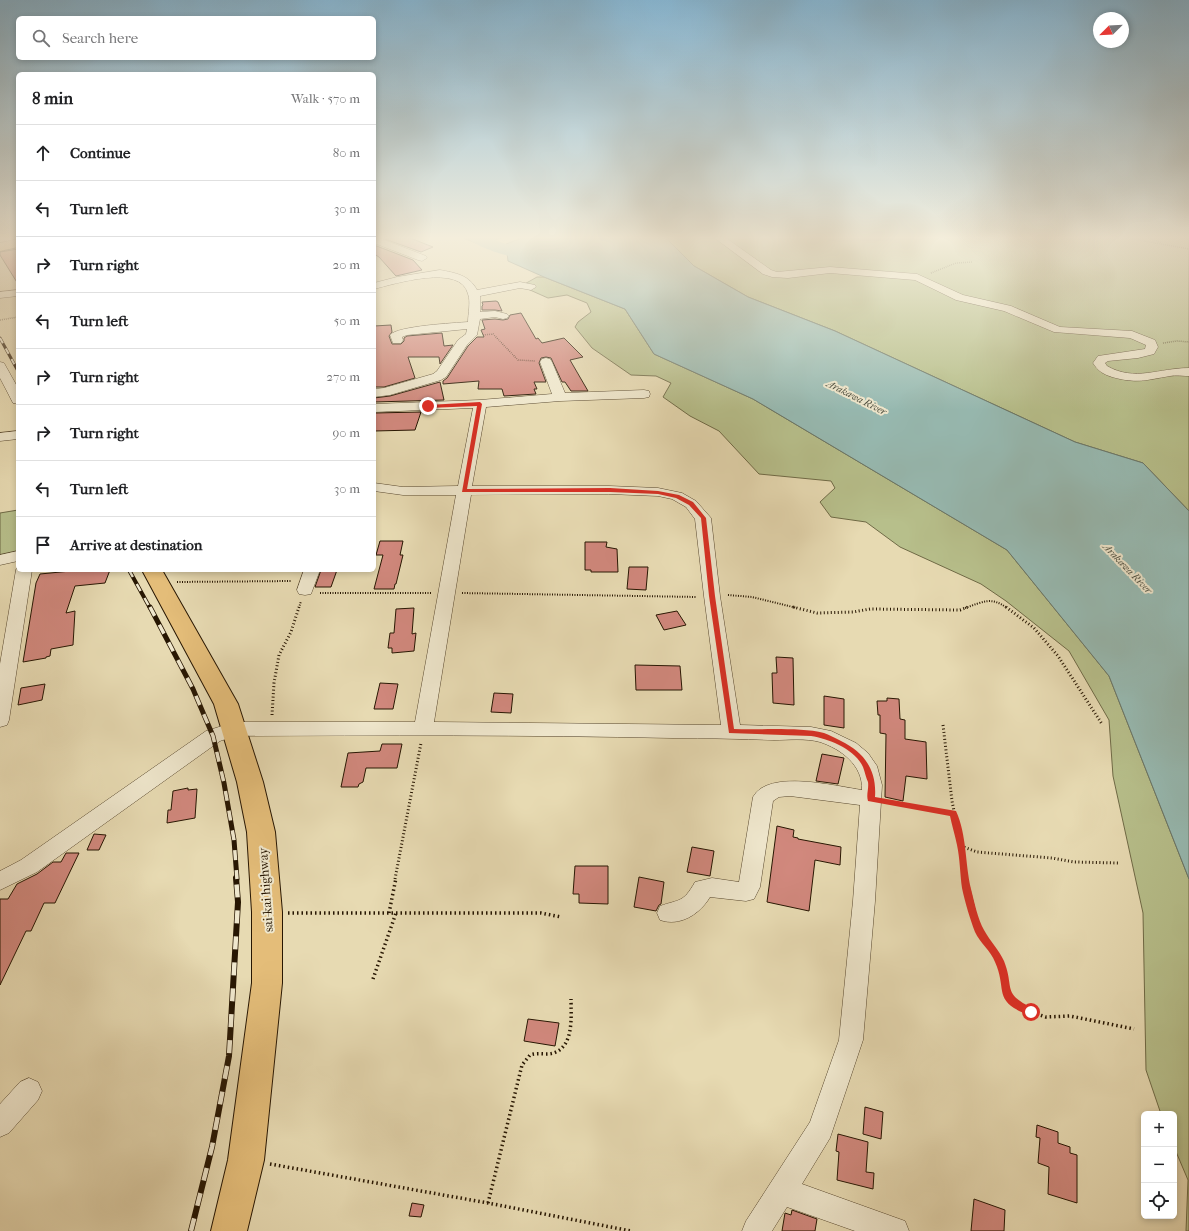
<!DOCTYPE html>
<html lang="en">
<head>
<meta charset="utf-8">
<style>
	:root { --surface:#fff; --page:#f2f2f2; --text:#202124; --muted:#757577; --line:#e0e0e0 }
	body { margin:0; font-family:"IM FELL French Canon",serif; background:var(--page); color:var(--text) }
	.controls { position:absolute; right:12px; bottom:12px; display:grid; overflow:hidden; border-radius:6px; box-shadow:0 2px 6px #0003 }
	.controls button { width:36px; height:36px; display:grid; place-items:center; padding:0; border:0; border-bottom:1px solid var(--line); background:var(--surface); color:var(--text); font:20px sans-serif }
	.compass { position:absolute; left:1093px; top:12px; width:36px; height:36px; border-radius:50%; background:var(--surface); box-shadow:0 2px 6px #0003; rotate:246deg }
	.stop { position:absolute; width:12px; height:12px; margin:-9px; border:3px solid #d93025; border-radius:50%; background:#fff }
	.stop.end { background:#d93025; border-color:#fff; box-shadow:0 1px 4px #0008 }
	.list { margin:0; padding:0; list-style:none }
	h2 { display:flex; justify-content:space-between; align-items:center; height:52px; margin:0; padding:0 16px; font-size:17px }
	h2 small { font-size:13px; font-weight:400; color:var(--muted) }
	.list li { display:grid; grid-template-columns:26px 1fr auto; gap:12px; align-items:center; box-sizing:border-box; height:56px; padding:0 16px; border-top:1px solid var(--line) }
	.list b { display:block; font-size:15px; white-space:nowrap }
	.list em { font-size:13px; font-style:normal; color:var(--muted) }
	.icon { flex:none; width:22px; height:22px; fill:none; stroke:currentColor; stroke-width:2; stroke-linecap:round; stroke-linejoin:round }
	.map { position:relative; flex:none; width:1189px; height:1231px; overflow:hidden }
	.search { position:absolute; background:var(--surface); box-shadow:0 2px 6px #0003; left:16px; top:16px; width:360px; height:44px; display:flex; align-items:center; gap:10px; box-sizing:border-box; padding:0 14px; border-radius:6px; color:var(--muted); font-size:15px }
	.panel { position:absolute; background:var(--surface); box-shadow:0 2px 6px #0003; left:16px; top:72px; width:360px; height:500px; border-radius:6px }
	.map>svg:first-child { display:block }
	.green { fill:#b7bf8b; stroke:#6f6a46 }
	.water { fill:#97bab2; stroke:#6a786c }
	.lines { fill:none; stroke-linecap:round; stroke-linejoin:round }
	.river { fill:#97bab2; fill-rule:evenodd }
	.building { fill:#d1887d; stroke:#271602 }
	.minor-casing { stroke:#57472e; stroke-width:1 }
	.major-casing { stroke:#271602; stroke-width:2 }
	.highway-casing { stroke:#271602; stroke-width:2 }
	.path-far3 { stroke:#271602; stroke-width:1.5; stroke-dasharray:0.5 1.5; stroke-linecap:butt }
	.path-far2 { stroke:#271602; stroke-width:2; stroke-dasharray:1 1.5; stroke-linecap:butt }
	.path-far1 { stroke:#271602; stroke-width:3; stroke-dasharray:1 2.5; stroke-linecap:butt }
	.path { stroke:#271602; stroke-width:3.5; stroke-dasharray:1.5 3; stroke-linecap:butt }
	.minor { fill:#efe7cd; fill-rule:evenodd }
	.major { fill:#e4bd79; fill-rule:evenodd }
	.highway { fill:#e4bd79; fill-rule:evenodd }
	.rail-far3-casing { stroke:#271602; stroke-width:3 }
	.rail-far2-casing { stroke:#271602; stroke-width:4 }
	.rail-far1-casing { stroke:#271602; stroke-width:5 }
	.rail-casing { stroke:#271602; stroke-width:6 }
	.rail-far3 { stroke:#efe7cd; stroke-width:2; stroke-dasharray:6; stroke-linecap:butt }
	.rail-far2 { stroke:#efe7cd; stroke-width:2.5; stroke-dasharray:8; stroke-linecap:butt }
	.rail-far1 { stroke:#efe7cd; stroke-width:3.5; stroke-dasharray:10; stroke-linecap:butt }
	.rail { stroke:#efe7cd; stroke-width:4.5; stroke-dasharray:13; stroke-linecap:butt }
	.route { fill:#d93025 }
	.labels { text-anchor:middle; stroke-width:4; stroke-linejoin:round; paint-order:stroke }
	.far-water-label { font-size:10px; font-style:italic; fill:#4e4f40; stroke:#efe7cd }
	.near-street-label { font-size:13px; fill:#271602; stroke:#efe7cd }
</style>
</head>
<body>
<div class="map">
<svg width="1189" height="1231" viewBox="0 0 1189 1231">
	<rect width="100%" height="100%" fill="#e7dab2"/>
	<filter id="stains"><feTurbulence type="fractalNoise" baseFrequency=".005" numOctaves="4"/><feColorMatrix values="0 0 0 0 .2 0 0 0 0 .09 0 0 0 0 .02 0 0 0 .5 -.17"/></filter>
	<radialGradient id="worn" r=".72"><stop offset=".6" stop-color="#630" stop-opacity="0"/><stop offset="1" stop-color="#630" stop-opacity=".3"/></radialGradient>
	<path class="green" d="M667,238H1189V511L1143,463L1075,442L835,331L748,297L694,266L668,240Z
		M537,277H544L625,309L654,354L753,399L1007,550L1109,676L1189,879V1231H1186L1188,1180L1174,1147V1114H1161L1146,1070L1143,913L1113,776L1109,720L1069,651L1006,601L981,584L900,547L866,522L831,517L820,502L835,488L831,481L759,474L719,431L690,416L663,397L671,383L656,376L631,375L592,348L575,327L578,322L591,312L587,303L567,295L548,298L521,286Z
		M18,510V554L0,558V513Z"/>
	<path class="water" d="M463,238H501L481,245Z
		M522,238H663L668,240L694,266L748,297L835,331L1075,442L1143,463L1189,511V879L1109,676L1007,550L753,399L654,354L625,309L544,277L508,261L506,244Z"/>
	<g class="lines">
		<path class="river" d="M469,238H490L503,243L550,256L553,260L550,264L544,265L538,264C523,259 477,250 469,238Z"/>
	</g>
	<path class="building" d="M382,238H410L433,247L421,252Z
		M374,245L413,260L422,270L396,276L379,257L374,254Z
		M18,249V284L0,255V252Z
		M496,301L498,302L502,311L495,310H482V306L483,305L482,302Z
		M521,313L536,339L538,338L542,343L564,338L583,357L570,360L588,391H571L565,382H562L551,358L546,357L541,358L539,363L546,382H534L537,389H534L536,394L504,396L502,389H478L479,381L443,384V381L447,378L468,346L477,337H484L481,330L485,329L482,320L495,319L503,320L508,319L510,315Z
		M391,325L392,332L389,336L392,344H401L404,341V338L407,336L442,333L444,346L453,345L440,364L439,357H408L415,378L384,387H374V326Z
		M440,382L444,400L374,402V398L390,396Z
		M421,412L415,430L374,431V413Z
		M380,541H403L400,555H403L396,584H395L394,589H374L383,555H376Z
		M585,542H607L606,547L617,549L618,572H591V570H585Z
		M629,567H648L646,590L627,589Z
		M81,570H110L105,583L75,586L66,613L75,611L73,645L51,649L50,656L46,657V658L23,662L36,583L40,574Z
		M321,570H337L331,587H315Z
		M414,608L412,634L416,633L414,651L392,653V648H388L390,633H394L396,609Z
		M677,611L686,625L664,630L656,615Z
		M776,657L793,658L794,705L773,703L772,673H777Z
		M635,665L680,666L682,690H636Z
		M380,683L398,684L393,709H374Z
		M45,684L42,700L18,705L21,688Z
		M494,693L513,694L511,713L491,712Z
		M824,696L844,699V728L824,725Z
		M887,698L899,699L900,719L905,720V739L926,742L927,779L906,776L903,801L885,797L886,734L880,733V715H878L877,701H887Z
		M382,744H402L397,768H366L363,782L359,784L358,787H341L348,753L380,751Z
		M822,754L844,758L838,784L816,781Z
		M188,788V790L197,789L195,818L167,823L168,810H171L173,791Z
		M777,826L794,830L793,837L798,838V839L841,847L840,865L815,860L809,911L767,902Z
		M94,834L106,835L99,850H87Z
		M692,847L714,851L710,876L687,872Z
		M66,853H79L55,903H44L31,931H26L0,985V899H8L17,884L37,874L53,862H61Z
		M575,866H608V904L579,903V894H573Z
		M639,877L664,882L661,904L659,905L656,911L634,907Z
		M528,1019L559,1023L555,1046L524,1041Z
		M865,1107L883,1112L881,1139L863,1134Z
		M1037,1125L1058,1132V1143L1070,1147V1153L1077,1155V1203L1048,1194L1049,1167L1038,1163L1040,1138L1036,1137Z
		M838,1134L868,1142L866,1172L874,1173L873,1189L837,1180L839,1152L836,1151Z
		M974,1199L1005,1210L1004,1231H971Z
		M412,1203L424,1205L421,1217L409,1216Z
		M792,1210L817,1219L815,1231H782L785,1213L791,1215Z"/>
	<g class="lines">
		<defs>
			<path id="minor" d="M0,238H13L12,240L0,242Z
				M374,238H379L426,256L427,258L422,261L418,260L374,243Z
				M715,238H726L771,270L777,272L830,267L917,274L963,295L1011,306L1060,327L1132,331L1155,340L1158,347L1154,354L1138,358L1108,361L1105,363L1107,366C1135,382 1159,368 1189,368V376C1183,376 1176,375 1170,376C1146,380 1137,384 1112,377C1103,374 1098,371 1093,363L1098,356L1145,349L1146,345L1130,338L1054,332L1004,311L956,300L915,280L830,273L788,278L772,277L763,274Z
				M440,270C456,273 469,275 477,290L520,282L535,285L536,287L531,290L520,288L480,296V312L495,311L507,314L509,316L507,318L503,319L495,317L480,319L477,335L467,345L446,377L441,380L390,395L374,397V389L384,388L433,374L437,371L458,340L466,334L467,329L407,335L402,337L403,340L401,343H393L390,335C397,326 455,323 468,322C468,314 471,302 468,294C461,263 394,284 374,289V283L397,277Z
				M18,290V296L0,298V292Z
				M546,358L550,359L552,362L565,393L644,390L649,391L650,394L649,397L644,398L560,401L486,407L472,486H609L658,488L682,493L696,501L711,518L720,596L740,725L811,727L831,731L856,743L868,753L877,766L882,785L875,901L863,1040L830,1138L802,1184L905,1221L909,1231H855L787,1207L772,1231H742L746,1221L810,1122L839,1040L853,901L860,805L790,796L779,797L773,801L760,887L754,899L746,901L710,897C700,914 680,927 660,920L657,913L660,906C680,899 683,903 695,882L712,878L739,882L753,797C768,769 835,786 862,790C863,765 841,749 820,742C806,738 788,740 774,740C740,739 706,738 672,738C527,735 381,735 235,736L220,741L37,872L0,890V871L21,860L206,731L235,722H415L456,495H403L374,491V483L403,487L458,486L473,408L374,412V404L480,400L552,394L540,362L542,359ZM609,494L658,496L672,499L686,507L695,519L704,596L721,725L434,722L471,495Z
				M0,362L4,363L18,388V404L13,403L0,378Z
				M18,431V439L0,441V433Z
				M18,551V561L0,565V555Z
				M18,567V570H32L9,720L7,725L0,727V664L16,570Z
				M304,570H320L311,594L305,595L299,594L297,590Z
				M29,1078L38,1082L42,1091L38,1100L9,1133L0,1137V1104L20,1082Z"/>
			<path id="major" d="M18,239V247L0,251V243Z"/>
			<path id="highway" d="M142,570H162L238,704L263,782L275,832L282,912V983L264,1160L247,1231H211L228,1160L252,983V912L247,832L237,782L214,704Z"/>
		</defs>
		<use href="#minor" class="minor-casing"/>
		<use href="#major" class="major-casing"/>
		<use href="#highway" class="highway-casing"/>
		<path class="path-far3" d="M819,238L838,241L947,238
			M1128,238L1189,249
			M1151,238L1161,243
			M931,273L956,263L973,262
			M0,320L18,317
			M483,335L493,334L518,360L535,361
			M1163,343L1177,341L1189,342"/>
		<path class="path-far2" d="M177,582L292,581
			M320,593H431
			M462,593L697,597
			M728,595L752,597L797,608
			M299,608L301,601
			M965,608C983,602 991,596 1007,608"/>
		<path class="path-far1" d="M793,607L817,613L853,612L870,609L960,610L968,607
			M1006,607L1034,628L1058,656L1102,724
			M272,715L274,683L279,655L291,632L299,607
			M943,725L952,801L961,846L977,852L1052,858L1074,862L1119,863
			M889,802L953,813
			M961,846L966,879
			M395,879L421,743"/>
		<path class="path" d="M966,878L979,931L998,958L1004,971L1006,991L1010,1000L1031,1012L1046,1017L1070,1016L1134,1029
			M288,913H541L561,917
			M389,913L396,878
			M373,979L396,913
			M270,1164L488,1203L631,1231
			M488,1203L522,1065L530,1055C539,1052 548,1056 556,1052C574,1044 571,1015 571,999"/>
		<use href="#minor" class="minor"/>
		<use href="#major" class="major"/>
		<use href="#highway" class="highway"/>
		<defs>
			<path id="rail-far3" d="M0,338L18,371"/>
			<path id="rail-far2" d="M129,570L150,608"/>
			<path id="rail-far1" d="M150,607L193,689L213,736L224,783L234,840L237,879"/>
			<path id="rail" d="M191,1231L212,1147L229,1056L238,902L236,878"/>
		</defs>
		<use href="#rail-far3" class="rail-far3-casing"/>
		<use href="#rail-far2" class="rail-far2-casing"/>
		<use href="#rail-far1" class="rail-far1-casing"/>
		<use href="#rail" class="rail-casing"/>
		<use href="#rail-far3" class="rail-far3"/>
		<use href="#rail-far2" class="rail-far2"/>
		<use href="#rail-far1" class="rail-far1"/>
		<use href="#rail" class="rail"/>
	</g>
	<linearGradient id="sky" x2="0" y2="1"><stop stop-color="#87b6d2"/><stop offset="0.58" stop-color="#f4eedc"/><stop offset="1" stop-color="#f4eedc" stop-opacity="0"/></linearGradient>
	<rect width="1189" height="410" fill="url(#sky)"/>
	<path class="route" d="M480,402L482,404L467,489L610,488L658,491L679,495L693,502L706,518L715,596L734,729C761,730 799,727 824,733C830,735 835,738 841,741C864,752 877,770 875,797L956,811C967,835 965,864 971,889C974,901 978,920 984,930C990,941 999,950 1004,961C1015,989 1001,993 1034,1009L1035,1012L1034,1015L1031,1016C991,1001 1008,991 995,962C991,951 980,943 975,932C970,919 965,902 962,888C960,874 960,859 957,845C955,835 952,826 950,816L868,801C866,795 869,789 868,782C866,778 865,772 863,767C855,749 829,739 811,736L729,733L709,596L701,518L689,505L676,498L658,494L610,492H462L477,406L428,408L426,406L428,405Z"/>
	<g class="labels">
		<g class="far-water-label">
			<text transform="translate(857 397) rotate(27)" y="4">Arakawa River</text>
			<text transform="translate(1128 568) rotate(46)" y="4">Arakawa River</text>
		</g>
		<g class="near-street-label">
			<text transform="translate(265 890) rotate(-94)" y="5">sai-kai highway</text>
		</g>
	</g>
	<rect width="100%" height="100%" filter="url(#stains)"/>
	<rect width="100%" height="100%" fill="url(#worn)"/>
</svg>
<div class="controls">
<button>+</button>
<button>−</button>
<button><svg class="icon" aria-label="locate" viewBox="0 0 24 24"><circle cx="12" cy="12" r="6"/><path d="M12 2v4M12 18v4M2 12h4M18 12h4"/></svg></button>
</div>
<svg class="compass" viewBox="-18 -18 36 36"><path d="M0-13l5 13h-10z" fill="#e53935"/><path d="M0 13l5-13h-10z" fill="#757577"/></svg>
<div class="stop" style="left:1031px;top:1012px"></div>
<div class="stop end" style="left:428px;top:406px"></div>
<div class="search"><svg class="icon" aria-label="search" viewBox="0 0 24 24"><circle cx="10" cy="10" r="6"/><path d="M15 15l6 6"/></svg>Search here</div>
<section class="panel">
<h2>8 min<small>Walk · 570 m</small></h2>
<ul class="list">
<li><svg class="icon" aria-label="ahead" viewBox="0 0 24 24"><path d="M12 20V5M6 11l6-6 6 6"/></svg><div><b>Continue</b></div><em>80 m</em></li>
<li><svg class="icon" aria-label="left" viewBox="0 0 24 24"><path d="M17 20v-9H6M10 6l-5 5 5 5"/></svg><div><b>Turn left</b></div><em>30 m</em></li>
<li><svg class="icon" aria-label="right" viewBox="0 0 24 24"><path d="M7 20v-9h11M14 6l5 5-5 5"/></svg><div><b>Turn right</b></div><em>20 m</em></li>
<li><svg class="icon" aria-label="left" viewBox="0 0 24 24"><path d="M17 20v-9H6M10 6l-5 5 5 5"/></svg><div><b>Turn left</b></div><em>50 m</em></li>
<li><svg class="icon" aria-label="right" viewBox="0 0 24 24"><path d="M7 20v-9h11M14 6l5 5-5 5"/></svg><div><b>Turn right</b></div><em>270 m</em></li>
<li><svg class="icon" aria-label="right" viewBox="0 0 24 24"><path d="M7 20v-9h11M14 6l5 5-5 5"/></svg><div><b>Turn right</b></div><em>90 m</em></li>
<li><svg class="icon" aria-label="left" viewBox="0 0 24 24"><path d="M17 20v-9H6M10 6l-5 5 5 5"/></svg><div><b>Turn left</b></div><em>30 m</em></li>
<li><svg class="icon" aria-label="arrive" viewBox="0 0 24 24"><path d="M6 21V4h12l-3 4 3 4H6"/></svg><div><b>Arrive at destination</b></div></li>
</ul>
</section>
</div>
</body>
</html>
